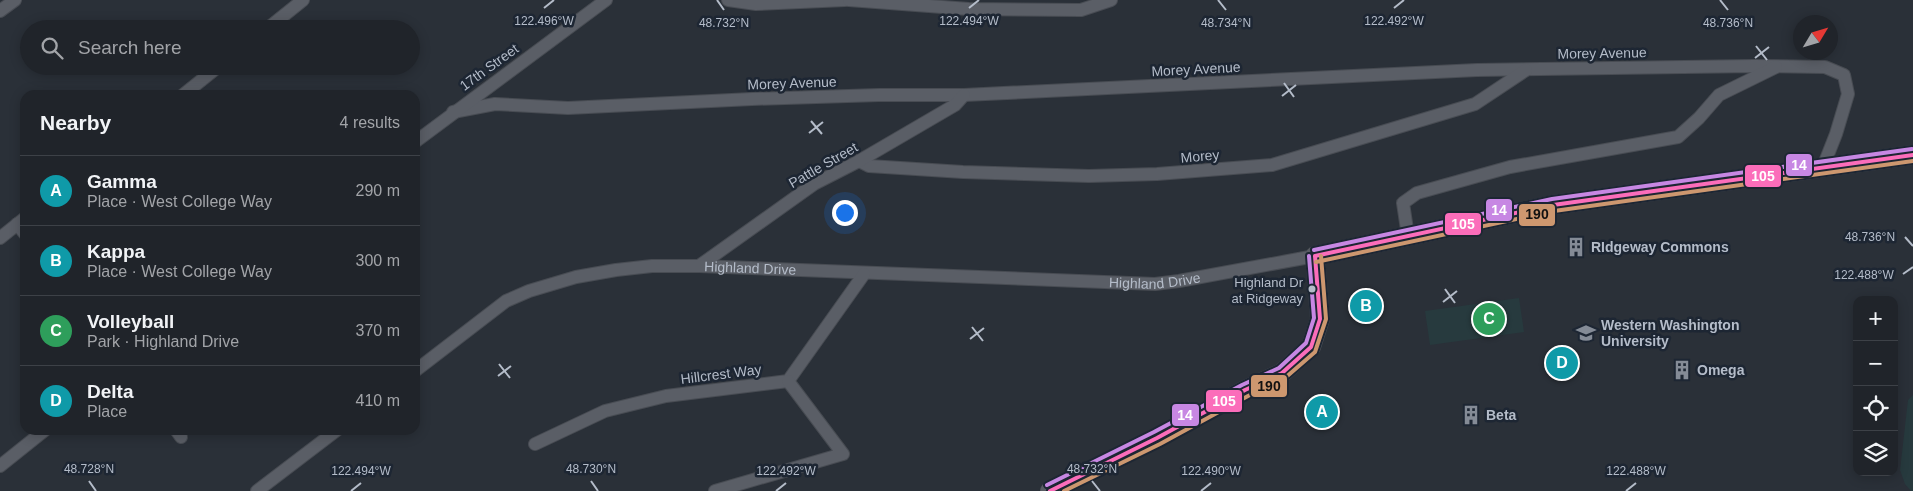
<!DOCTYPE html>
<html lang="en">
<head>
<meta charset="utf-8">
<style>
	:root { --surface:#20242a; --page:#282c32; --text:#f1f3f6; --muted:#a2a4a8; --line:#3d4147; --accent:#848b96 }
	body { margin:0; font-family:Arial,sans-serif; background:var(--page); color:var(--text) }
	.controls { position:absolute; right:15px; bottom:15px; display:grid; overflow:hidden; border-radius:10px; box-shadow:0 2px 12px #0003 }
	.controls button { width:45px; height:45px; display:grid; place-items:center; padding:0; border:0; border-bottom:1px solid var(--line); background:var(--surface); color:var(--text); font:25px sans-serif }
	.compass { position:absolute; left:1793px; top:15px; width:45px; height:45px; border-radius:50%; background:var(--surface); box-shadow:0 2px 12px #0003; rotate:52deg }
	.you { position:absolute; left:844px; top:212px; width:18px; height:18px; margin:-12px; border:4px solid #fff; border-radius:50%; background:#1a73e8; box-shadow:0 0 0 8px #1a73e833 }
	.badge { display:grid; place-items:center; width:32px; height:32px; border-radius:50%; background:var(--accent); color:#fff; font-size:16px; font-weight:700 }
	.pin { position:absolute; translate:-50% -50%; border:2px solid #fff; box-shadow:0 1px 5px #0006 }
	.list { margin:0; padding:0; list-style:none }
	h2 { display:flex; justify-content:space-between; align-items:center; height:65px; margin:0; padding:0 20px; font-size:21px }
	h2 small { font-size:16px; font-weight:400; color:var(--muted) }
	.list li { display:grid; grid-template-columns:32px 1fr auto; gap:15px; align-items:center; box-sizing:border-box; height:70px; padding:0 20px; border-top:1px solid var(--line) }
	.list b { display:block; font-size:19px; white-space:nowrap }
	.list p { margin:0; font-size:16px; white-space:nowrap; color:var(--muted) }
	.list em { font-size:16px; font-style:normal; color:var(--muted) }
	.icon { flex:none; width:28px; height:28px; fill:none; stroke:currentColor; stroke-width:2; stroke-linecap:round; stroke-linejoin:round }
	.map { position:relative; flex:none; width:1913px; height:491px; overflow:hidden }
	.search { position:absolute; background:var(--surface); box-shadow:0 2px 12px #0003; left:20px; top:20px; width:400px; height:55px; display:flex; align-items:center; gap:12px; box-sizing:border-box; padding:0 18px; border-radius:28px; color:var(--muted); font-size:19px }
	.panel { position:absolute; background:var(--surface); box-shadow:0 2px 12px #0003; left:20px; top:90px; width:400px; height:345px; border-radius:15px }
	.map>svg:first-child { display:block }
	.green { fill:#273a3e }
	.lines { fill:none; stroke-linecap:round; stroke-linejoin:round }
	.street-casing { stroke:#484c53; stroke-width:14 }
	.secondary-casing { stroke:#484c53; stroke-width:20 }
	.street { stroke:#5a5e66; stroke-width:12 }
	.secondary { stroke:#595d64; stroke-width:19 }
	.bus-1-casing { stroke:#1d2633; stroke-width:8 }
	.bus-2-casing { stroke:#1d2633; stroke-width:8 }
	.bus-3-casing { stroke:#1d2633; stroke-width:8 }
	.bus-1 { stroke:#fb6dba; stroke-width:4 }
	.bus-2 { stroke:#cd976f; stroke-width:4 }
	.bus-3 { stroke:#c787e3; stroke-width:4 }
	.ticks { fill:none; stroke:#b4bcc9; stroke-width:2 }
	.bus-dot { fill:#b4bcc9; stroke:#1d2633; stroke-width:2 }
	.labels { text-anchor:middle; stroke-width:5; stroke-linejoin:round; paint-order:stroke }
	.bus-label { font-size:13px; fill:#b4bcc9; stroke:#1d2633; text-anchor:end }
	.street-label { font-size:14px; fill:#b4bcc9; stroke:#1d2633 }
	.poi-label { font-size:14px; font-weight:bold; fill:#b4bcc9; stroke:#1d2633; text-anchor:start }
	.ticks-label { font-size:12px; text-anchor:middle; fill:#b4bcc9; stroke:#1d2633; stroke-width:5; stroke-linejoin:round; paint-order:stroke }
	.line-badge { stroke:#1d2633; stroke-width:2 }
	.badge-label { font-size:14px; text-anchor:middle; font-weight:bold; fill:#fff }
	.pale-badge-label { font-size:14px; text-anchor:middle; font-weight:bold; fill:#111 }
</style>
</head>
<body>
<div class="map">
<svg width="1913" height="491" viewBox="0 0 1913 491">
	<rect width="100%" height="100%" fill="#2a3038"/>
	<path class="green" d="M1519,298L1524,332L1430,345L1425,311Z
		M1913,395V491H1911L1905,484L1900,470L1908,400Z"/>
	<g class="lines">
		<defs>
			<g id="street">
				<path d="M728,0L756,4L845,0"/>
				<path d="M849,0L969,9L1081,10L1111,0"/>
				<path d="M0,11L15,0"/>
				<path d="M267,29L303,0"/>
				<path d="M183,95L219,66"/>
				<path d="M453,112L495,104L568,108L752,99L879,95H964L1477,70L1754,66L1825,67L1844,75L1848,94L1836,134L1823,167"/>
				<path d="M415,142L606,0"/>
				<path d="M859,161L869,166L963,172L1089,176L1157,174L1272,165L1475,104L1526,70"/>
				<path d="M17,224L25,234"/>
				<path d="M1408,236L1403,203L1417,193L1510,167L1678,137L1699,118L1719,95L1776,67"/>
				<path d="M0,238L25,218"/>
				<path d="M699,266L814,184L859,161L955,105L964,95"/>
				<path id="s1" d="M415,371L506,301L529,291L576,277L616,270L652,266H699L1155,284L1179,281L1315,256"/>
				<path d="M176,430L181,437"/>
				<path d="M535,444L605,411L666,396L788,381L864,274"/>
				<path d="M0,466L45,430"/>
				<path d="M257,491L337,430"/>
				<path d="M715,491L843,454L788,381"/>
			</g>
			<path id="secondary" d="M1050,491L1157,438L1245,390L1282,373L1311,347L1320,319L1315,256L1553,205L1913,155"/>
		</defs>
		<use href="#street" class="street-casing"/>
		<use href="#secondary" class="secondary-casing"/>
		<use href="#street" class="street"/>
		<use href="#secondary" class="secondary"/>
		<defs>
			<path id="bus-1" d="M1315,256L1553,205L1913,155
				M1050,491L1157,438L1245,390L1282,373L1311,347L1320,319L1315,256"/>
			<path id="bus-2" d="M1316,262L1554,211L1913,161
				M1064,491L1160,444L1248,396L1285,378L1315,352L1326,319L1321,256"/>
			<path id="bus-3" d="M1314,250L1552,199L1912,149
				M1047,485L1154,432L1242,385L1279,368L1306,343L1314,318L1309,256"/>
		</defs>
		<use href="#bus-1" class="bus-1-casing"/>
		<use href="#bus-2" class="bus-2-casing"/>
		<use href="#bus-3" class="bus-3-casing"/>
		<use href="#bus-1" class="bus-1"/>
		<use href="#bus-2" class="bus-2"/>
		<use href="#bus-3" class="bus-3"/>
	</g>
	<path class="ticks" d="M717,0L724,10M1218,0L1226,10M1720,0L1728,10M544,8L554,0M969,8L979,0M1394,8L1404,0M1756,46L1767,60M1755,58L1769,47M1284,83L1294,97M1282,96L1296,85M811,121L822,134M809,133L823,122M1905,237L1913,246M1903,274L1913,267M1445,289L1455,303M1443,302L1457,291M972,327L983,341M970,339L984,328M499,364L510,378M498,376L511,366M89,481L96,491M591,481L598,491M1092,481L1100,491M351,491L361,483M776,491L786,483M1201,491L1211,483M1626,491L1636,483"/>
	<defs>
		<symbol id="building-bare" viewBox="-9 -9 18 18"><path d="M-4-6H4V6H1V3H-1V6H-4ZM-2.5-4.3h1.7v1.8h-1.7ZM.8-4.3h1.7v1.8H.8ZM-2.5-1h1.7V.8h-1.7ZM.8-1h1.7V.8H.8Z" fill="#848b96" stroke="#1d2633" stroke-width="2.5" paint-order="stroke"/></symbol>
		<symbol id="university-bare" viewBox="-9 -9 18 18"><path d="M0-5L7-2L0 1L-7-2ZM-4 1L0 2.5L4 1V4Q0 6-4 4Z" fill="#848b96" stroke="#1d2633" stroke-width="2.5" paint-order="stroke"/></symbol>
	</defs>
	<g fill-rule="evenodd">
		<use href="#building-bare" x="1562" y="233" width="28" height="28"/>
		<use href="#university-bare" x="1572" y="319" width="28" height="28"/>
		<use href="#building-bare" x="1668" y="356" width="28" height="28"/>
		<use href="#building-bare" x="1457" y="401" width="28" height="28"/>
	</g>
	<circle class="bus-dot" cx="1312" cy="289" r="4.5"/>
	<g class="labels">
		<g class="bus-label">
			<text x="1303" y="287">Highland Dr<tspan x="1303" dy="16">at Ridgeway</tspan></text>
		</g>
		<g class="street-label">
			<text transform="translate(1602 53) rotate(-1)" y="5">Morey Avenue</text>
			<text transform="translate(489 67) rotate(-36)" y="5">17th Street</text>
			<text transform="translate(1196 69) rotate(-3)" y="5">Morey Avenue</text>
			<text transform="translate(792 83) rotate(-2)" y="5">Morey Avenue</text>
			<text transform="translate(1200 156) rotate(-5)" y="5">Morey</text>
			<text transform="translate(823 165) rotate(-30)" y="5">Pattle Street</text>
			<text dy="5" stroke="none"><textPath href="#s1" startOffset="364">Highland Drive</textPath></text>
			<text dy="5" stroke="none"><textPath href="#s1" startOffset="769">Highland Drive</textPath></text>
			<text transform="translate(721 374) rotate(-7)" y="5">Hillcrest Way</text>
		</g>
		<g class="poi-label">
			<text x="1591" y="252">RIdgeway Commons</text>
			<text x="1601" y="330">Western Washington<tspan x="1601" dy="16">University</tspan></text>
			<text x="1697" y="375">Omega</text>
			<text x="1486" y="420">Beta</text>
		</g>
	</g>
	<g class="ticks-label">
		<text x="544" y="25">122.496°W</text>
		<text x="969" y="25">122.494°W</text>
		<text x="1394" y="25">122.492°W</text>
		<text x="1226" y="27">48.734°N</text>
		<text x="1728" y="27">48.736°N</text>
		<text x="724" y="27">48.732°N</text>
		<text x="1870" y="241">48.736°N</text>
		<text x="1864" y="279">122.488°W</text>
		<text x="89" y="473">48.728°N</text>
		<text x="591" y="473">48.730°N</text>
		<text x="1092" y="473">48.732°N</text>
		<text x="361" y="475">122.494°W</text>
		<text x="786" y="475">122.492°W</text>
		<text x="1211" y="475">122.490°W</text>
		<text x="1636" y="475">122.488°W</text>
	</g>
	<g class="line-badge">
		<rect x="1785" y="153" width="28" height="24" rx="5" fill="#c787e3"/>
		<rect x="1744" y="164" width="38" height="24" rx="5" fill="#fb6dba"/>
		<rect x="1485" y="198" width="28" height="24" rx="5" fill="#c787e3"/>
		<rect x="1518" y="203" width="38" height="24" rx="5" fill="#cd976f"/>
		<rect x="1444" y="212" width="38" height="24" rx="5" fill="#fb6dba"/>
		<rect x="1250" y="374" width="38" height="24" rx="5" fill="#cd976f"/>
		<rect x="1205" y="389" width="38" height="24" rx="5" fill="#fb6dba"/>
		<rect x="1171" y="403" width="29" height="24" rx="5" fill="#c787e3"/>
	</g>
	<g class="badge-label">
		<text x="1799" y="170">14</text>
		<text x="1763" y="181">105</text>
		<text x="1499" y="215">14</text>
		<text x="1463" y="229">105</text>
		<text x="1224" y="406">105</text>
		<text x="1185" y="420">14</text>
	</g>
	<g class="pale-badge-label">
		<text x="1537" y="219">190</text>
		<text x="1269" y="391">190</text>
	</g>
</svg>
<div class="controls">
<button>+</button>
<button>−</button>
<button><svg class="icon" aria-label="locate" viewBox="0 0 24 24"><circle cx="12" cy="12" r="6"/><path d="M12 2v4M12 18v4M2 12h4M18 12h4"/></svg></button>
<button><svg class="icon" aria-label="layers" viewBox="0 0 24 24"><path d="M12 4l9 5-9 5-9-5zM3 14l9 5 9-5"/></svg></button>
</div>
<svg class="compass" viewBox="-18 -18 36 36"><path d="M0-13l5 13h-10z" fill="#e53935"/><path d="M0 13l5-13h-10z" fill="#a2a4a8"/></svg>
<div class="you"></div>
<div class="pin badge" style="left:1322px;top:412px;background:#0f9aa8">A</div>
<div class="pin badge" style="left:1366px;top:306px;background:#0f9aa8">B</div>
<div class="pin badge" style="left:1489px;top:319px;background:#2e9e5b">C</div>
<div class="pin badge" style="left:1562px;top:363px;background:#0f9aa8">D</div>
<div class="search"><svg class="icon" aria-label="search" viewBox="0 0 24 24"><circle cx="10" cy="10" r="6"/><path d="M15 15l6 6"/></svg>Search here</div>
<section class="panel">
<h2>Nearby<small>4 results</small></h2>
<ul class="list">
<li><span class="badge" style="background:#0f9aa8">A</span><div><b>Gamma</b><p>Place · West College Way</p></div><em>290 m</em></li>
<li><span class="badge" style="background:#0f9aa8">B</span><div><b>Kappa</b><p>Place · West College Way</p></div><em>300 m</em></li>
<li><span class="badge" style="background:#2e9e5b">C</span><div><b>Volleyball</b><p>Park · Highland Drive</p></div><em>370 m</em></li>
<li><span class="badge" style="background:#0f9aa8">D</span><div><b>Delta</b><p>Place</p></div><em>410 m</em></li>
</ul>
</section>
</div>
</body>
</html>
